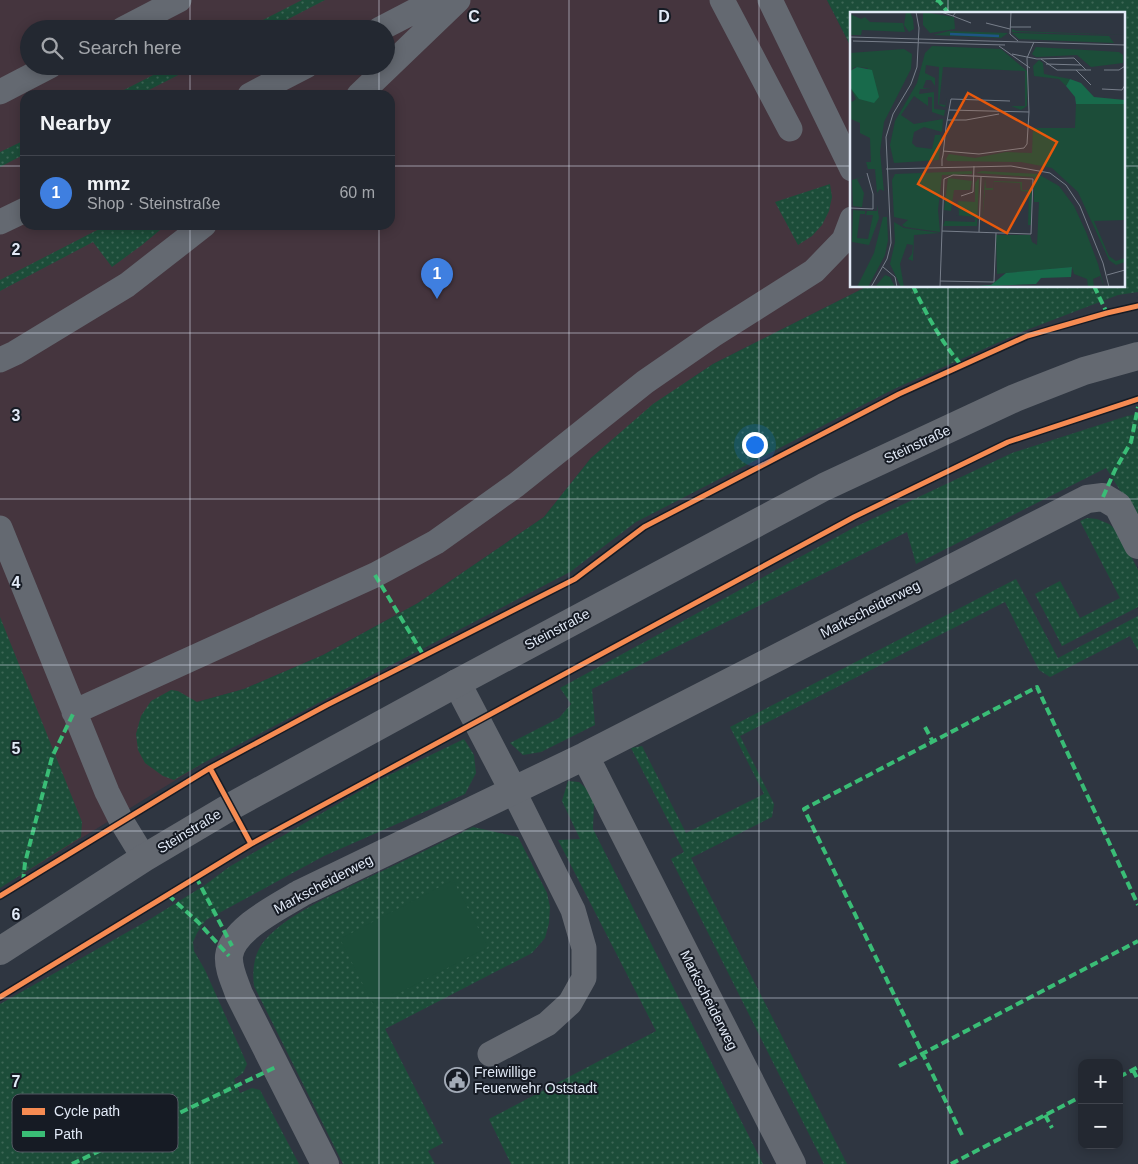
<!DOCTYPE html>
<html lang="en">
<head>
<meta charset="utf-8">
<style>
	:root { --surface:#232831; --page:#2b3039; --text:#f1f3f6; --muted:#a3a6ab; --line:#40444d; --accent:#db2777 }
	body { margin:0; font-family:Helvetica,sans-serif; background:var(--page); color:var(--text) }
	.controls { position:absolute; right:15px; bottom:15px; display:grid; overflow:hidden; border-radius:10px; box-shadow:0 2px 12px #0003 }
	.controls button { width:45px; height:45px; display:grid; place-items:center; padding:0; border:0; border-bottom:1px solid var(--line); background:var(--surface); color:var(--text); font:25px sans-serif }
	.you { position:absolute; left:754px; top:444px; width:18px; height:18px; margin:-12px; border:4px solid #fff; border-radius:50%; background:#1a73e8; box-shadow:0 0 0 8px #1a73e833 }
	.badge { display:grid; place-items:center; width:32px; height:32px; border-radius:50%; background:var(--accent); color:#fff; font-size:16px; font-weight:700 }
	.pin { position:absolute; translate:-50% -41px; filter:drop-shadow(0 1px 2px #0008) }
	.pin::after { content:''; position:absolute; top:26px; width:18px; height:15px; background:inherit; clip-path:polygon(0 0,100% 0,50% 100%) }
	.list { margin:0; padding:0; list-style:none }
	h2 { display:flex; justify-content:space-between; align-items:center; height:65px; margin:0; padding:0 20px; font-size:21px }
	h2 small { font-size:16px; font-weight:400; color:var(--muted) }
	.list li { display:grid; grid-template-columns:32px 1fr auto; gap:15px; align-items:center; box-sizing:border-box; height:75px; padding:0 20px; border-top:1px solid var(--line) }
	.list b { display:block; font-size:19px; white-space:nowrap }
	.list p { margin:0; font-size:16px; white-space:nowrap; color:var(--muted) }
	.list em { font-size:16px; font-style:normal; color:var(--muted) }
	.icon { flex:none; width:28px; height:28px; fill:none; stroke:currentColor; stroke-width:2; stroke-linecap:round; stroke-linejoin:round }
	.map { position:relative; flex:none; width:1138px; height:1164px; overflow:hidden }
	.search { position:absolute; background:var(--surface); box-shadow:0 2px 12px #0003; left:20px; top:20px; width:375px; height:55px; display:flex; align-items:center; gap:12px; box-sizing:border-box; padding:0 18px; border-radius:28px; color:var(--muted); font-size:19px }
	.panel { position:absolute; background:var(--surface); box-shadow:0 2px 12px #0003; left:20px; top:90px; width:375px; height:140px; border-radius:15px }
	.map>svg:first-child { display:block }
	.commercial { fill:#45353e; fill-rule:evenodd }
	.grass { fill:url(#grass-dots) }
	.pitch { fill:#1c4d39 }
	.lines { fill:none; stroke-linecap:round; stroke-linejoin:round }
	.service { stroke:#646971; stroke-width:25 }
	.minor { stroke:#646971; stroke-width:28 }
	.tertiary { stroke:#646971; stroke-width:28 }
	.quiet { stroke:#3abd76; stroke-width:4; stroke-dasharray:8 4; stroke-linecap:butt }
	.cycleway-casing { stroke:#161b24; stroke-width:8 }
	.cycleway { stroke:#f68b52; stroke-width:5 }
	.grid { fill:none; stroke:#e2eaf7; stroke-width:1; stroke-opacity:0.55 }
	.labels { text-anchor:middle; stroke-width:4; stroke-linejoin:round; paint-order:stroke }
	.street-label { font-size:14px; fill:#e2eaf7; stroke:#161b24 }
	.poi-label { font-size:14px; fill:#e2eaf7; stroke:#161b24; text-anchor:start }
	.inset-river { fill:none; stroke:#1e5584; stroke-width:2.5 }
	.inset-road { fill:none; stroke:#777e8a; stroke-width:1 }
	.view { fill:#e8590c; fill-opacity:0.15; stroke:#e8590c; stroke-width:2.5 }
	.inset-edge { fill:none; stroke:#e2eaf7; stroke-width:2.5 }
	.key { fill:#161b24; stroke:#535963; stroke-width:1 }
	.key-label { font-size:14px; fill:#e2eaf7 }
	.grid-label { font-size:16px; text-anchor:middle; font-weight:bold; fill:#e2eaf7; stroke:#161b24; stroke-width:4; stroke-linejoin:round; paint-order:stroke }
</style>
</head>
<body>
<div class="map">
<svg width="1138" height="1164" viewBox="0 0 1138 1164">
	<defs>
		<pattern id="grass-dots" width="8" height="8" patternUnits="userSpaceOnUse" patternTransform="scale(1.25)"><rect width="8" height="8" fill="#1c4d39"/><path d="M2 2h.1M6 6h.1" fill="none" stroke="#3d6756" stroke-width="1.8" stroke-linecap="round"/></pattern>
	</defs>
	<rect width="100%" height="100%" fill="#2f3641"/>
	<path class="commercial" d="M0,0H827L852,49V286H868L713,364L695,376L591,458L544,517L418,603L323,655L244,689L197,702L205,762L18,877L0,844ZM29,29H386V66H29ZM25,95H390V225H25Z"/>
	<path class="grass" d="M302,0H325L269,29H245Z
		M827,0H1138V292L1118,295L1024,331L894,389L636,522L570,572L205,762L174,780L163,776L145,763L138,750L136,734L141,716L151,701L171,690L178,691L197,702L244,689L323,655L418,603L544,517L591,458L653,404L713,364L868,286H1124V14H852V49Z
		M171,66H196L139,95H114Z
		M25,140V154L0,167V152Z
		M830,184L832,197L829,211L822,225L812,236L798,245L775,202Z
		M107,225H166L142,245L112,267L93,242L0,291V280Z
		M1138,414V521L1128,503L1106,468L916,564L907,532L592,689L595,725L541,752L523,755L510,743L559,718L571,704L560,688L855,527L1012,453L1127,416Z
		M1087,518L1097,519L1109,524L1119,532L1138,570V607L1062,646L1035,594L1060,581L1080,618L1120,598L1080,521Z
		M1016,579L1058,658L1138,616V651L1130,636L1050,677L1039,670L1005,602L740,736L774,804L772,817L691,858L847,1164H824L671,859L684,852L631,748L642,746L686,833L764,794L730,727Z
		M0,617L82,822L81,837L0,888Z
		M464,739L474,755L476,773L465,794L324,856L206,920L197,933L193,942L194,951L205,970L247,1064L243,1073L234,1079L240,1093L252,1088L260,1090L299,1164H0V1004L147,921L205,885L229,867L379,780Z
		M568,781L579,782L589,791L594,802L593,829L763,1164H511L489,1119L656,1031L558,840L580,839L562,801Z
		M473,827L518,837L547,893L550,907L549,923L545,938L532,953L385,1029L443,1143L428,1151L435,1164H343L254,986C252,969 254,953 265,940C288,914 329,897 359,882C397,864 435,846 473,827Z"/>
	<path class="pitch" d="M453,880L488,947L374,1006L340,939Z"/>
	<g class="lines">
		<path class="service" d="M722,0L790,129
			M770,0L852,169
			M123,29L179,0
			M380,29L436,0
			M0,92L50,66
			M250,95L306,66
			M359,95L458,0
			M0,222L25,210
			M0,360L15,353L127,285L204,225
			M0,528L107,792L122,822L144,858
			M74,712L375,575L436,542L516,485L645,382L713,335L814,271L844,240L852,219
			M490,1054L547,1024L570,1003L584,978V948L573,910L513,790"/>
		<path class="minor" d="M457,683L513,790
			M585,756L792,1164
			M325,1164L239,994C235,982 228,969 229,956C232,929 280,906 301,893L585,756L1087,499L1103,497L1118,506L1138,545"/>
		<path class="tertiary" d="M0,951L144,858L230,807L457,683L824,487L1015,398L1084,371L1138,356"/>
		<path class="quiet" d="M936,0L939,1L949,14
			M913,286C926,314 942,343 962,366
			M1094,286L1107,313
			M1103,497L1115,470L1131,442L1138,407
			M375,575L424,656
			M925,727L933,742
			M196,877L232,946
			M23,882L25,863L52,757L74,712
			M168,895L198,922L229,956
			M899,1066L1138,941
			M1133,1070L1138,1080
			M1119,1077L1138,1067
			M1045,1115L1052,1128
			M962,1135L804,809L1037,687L1138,905
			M72,1164L276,1067
			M951,1164L1082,1096"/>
		<defs>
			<path id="cycleway" d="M210,768L251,844
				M0,896L210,768L327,705L575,579L644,527L899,394L1027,336L1107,313L1138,306
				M0,997L251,844L854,517L1008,442L1138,399"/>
		</defs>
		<use href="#cycleway" class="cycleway-casing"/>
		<use href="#cycleway" class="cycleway"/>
	</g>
	<path class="grid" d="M190,0V29M379,0V29M569,0V1164M759,0V1164M948,0V14M190,66V95M379,66V95M0,166H25M390,166H852M1124,166H1138M190,225V1164M379,225V1164M948,286V1164M0,333H1138M0,499H1138M0,665H1138M0,831H1138M0,998H1138"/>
	<defs>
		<symbol id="civic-ring" viewBox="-11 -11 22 22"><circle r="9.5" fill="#161b24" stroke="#a3abb7" stroke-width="1.5"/><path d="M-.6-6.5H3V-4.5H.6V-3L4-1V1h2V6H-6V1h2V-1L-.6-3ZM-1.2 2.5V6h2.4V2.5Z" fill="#a3abb7"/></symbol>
	</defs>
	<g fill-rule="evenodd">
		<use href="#civic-ring" x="443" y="1066" width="28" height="28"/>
	</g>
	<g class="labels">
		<g class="street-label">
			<text transform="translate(917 444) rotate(-25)" y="5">Steinstraße</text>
			<text transform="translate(870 609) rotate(-27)" y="5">Markscheiderweg</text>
			<text transform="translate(557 629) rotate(-28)" y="5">Steinstraße</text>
			<text transform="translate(189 831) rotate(-31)" y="5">Steinstraße</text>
			<text transform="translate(323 884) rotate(-28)" y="5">Markscheiderweg</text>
			<text transform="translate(709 1000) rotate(63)" y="5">Markscheiderweg</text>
		</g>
		<g class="poi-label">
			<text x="474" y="1077">Freiwillige<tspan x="474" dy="16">Feuerwehr Oststadt</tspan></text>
		</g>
	</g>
	<g transform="translate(850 12)">
		<rect width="275" height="275" fill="#2f3641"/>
		<path d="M56,0H60L63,7L64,17L59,20L54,13ZM73,0L104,5L105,17L80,21L73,13ZM0,2L11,7L15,5L20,10L53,11L55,20L12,18L11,23H0ZM162,17L166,19L275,23L162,20ZM99,19L158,21L151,26L83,23ZM162,21L259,24L264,31L169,27ZM82,34L151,37L178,60L177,94L171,98L161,94H175V59L93,55L89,92L95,93L97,86L95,95L91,94L88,92L89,55L76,53L75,61L85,66V74L81,68H76L73,76L81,77H70L69,82L84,80V97L95,98L94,104L82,100V85H78V94L64,84L51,103L64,112L93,107L92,120L74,115L64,120L62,131L66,135L82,137L85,123H91L89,148L44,151L40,133L45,109L67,71L75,41ZM186,35L269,40L273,43V51L241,55L227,43L186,45L182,42ZM54,37L62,42L61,57L34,110L30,140L34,179L30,177L27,181L25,157H18L16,150H21L20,126L10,121V111L1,107L0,102V87L2,90L6,87L0,75L18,56L5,55L0,59V41ZM189,48L193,51L194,62L220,67L216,74L209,67L184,64L183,54ZM226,92H275V208L244,209L259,244L266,249L275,246V250L266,253L259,248L228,180L202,156L171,150L98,149L96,147L99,142L125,146L156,140L182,141L183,116H225ZM122,159V162L92,163L88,198L90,220L55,215L52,213L58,208L44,205L42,168L45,162ZM132,159L188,162L209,174L224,194L236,220L248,252L254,275L250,264L243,267L244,275H238L237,267L224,262L222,255L147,262L146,223H180L182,230L187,233L189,190H184V165L126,161ZM15,164L7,167L14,181L12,195L3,194L2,168ZM98,166L122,169L120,178H104L101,199L94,198ZM129,166L127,214H93L95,209L125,210V205L106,203H109L108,189L125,190V171ZM135,166L136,176H143L144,169L172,170V178H182L181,213H178L179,180L171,179L170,171L148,170H144L143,178H135L132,212ZM27,193L29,206L19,233L2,230L3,198L15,199V202H10L7,226L18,227L23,203H16L17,199H27ZM33,205H37L38,228L35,243L18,275H7L24,241ZM44,210L54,216L90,221L64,223L63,249L58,247L62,242L63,233L57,232L50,252L54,275H51L40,252L45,230ZM35,263L40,265L45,275H25Z" fill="#1c4d39"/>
		<path d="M7,55L22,58L29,85L24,91L9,87L0,75V59ZM220,67L231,71L244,85L275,88V92H226L225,85L216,74ZM222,255L221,265L191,266L186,272L115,275L141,273L156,261Z" fill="#186a4b"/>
		<path class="inset-river" d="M100,22L149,24"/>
		<path class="inset-road" d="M91,0L103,4L106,0M161,0L160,22L168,29M103,4L121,11M136,11L160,17M160,15H181M0,25L275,33M3,29L155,33M149,34L180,56M162,42L187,47L224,46L236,58M191,47L207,58H241M196,52L231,53M226,58L241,73M254,58H269L275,54M252,77L272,78L275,73M99,98L101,87L160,89M179,100L177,46L184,30M97,108H116L149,102M92,154V147L93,143L96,115L99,98L179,100L177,132L174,136L129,142L93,139M36,157L161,154L200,161L216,173L230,194L253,251L259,275M103,163L183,167L181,222L92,219L94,167ZM111,184L123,180L124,154M0,196L23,197V182L17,161M129,220L131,165M33,255L45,265L47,275M257,263L275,258M90,269L144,270L146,221M21,275L37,247L41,231L36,125L43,102L61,72L67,55L69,16L66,0M90,275L92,219"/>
		<path class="view" d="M118,81L207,130L157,221L68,172Z"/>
		<rect width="275" height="275" class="inset-edge"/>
	</g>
	<rect x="12" y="1094" width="166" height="58" rx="8" class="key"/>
	<rect x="22" y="1108" width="23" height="7" fill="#f68b52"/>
	<rect x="22" y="1131" width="23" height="6" fill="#3abd76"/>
	<g class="key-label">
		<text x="54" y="1116">Cycle path</text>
		<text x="54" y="1139">Path</text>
	</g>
	<g class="grid-label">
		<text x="474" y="22">C</text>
		<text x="664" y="22">D</text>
		<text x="16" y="255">2</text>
		<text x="16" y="421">3</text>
		<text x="16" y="588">4</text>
		<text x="16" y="754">5</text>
		<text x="16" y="920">6</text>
		<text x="16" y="1087">7</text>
	</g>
</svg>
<div class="controls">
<button>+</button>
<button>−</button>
</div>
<div class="you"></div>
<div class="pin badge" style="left:437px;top:299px;background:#3f7fe0">1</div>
<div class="search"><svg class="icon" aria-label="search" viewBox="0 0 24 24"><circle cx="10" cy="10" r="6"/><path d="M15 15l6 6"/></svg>Search here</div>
<section class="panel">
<h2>Nearby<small></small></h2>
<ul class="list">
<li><span class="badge" style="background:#3f7fe0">1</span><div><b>mmz</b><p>Shop · Steinstraße</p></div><em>60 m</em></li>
</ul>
</section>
</div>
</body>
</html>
